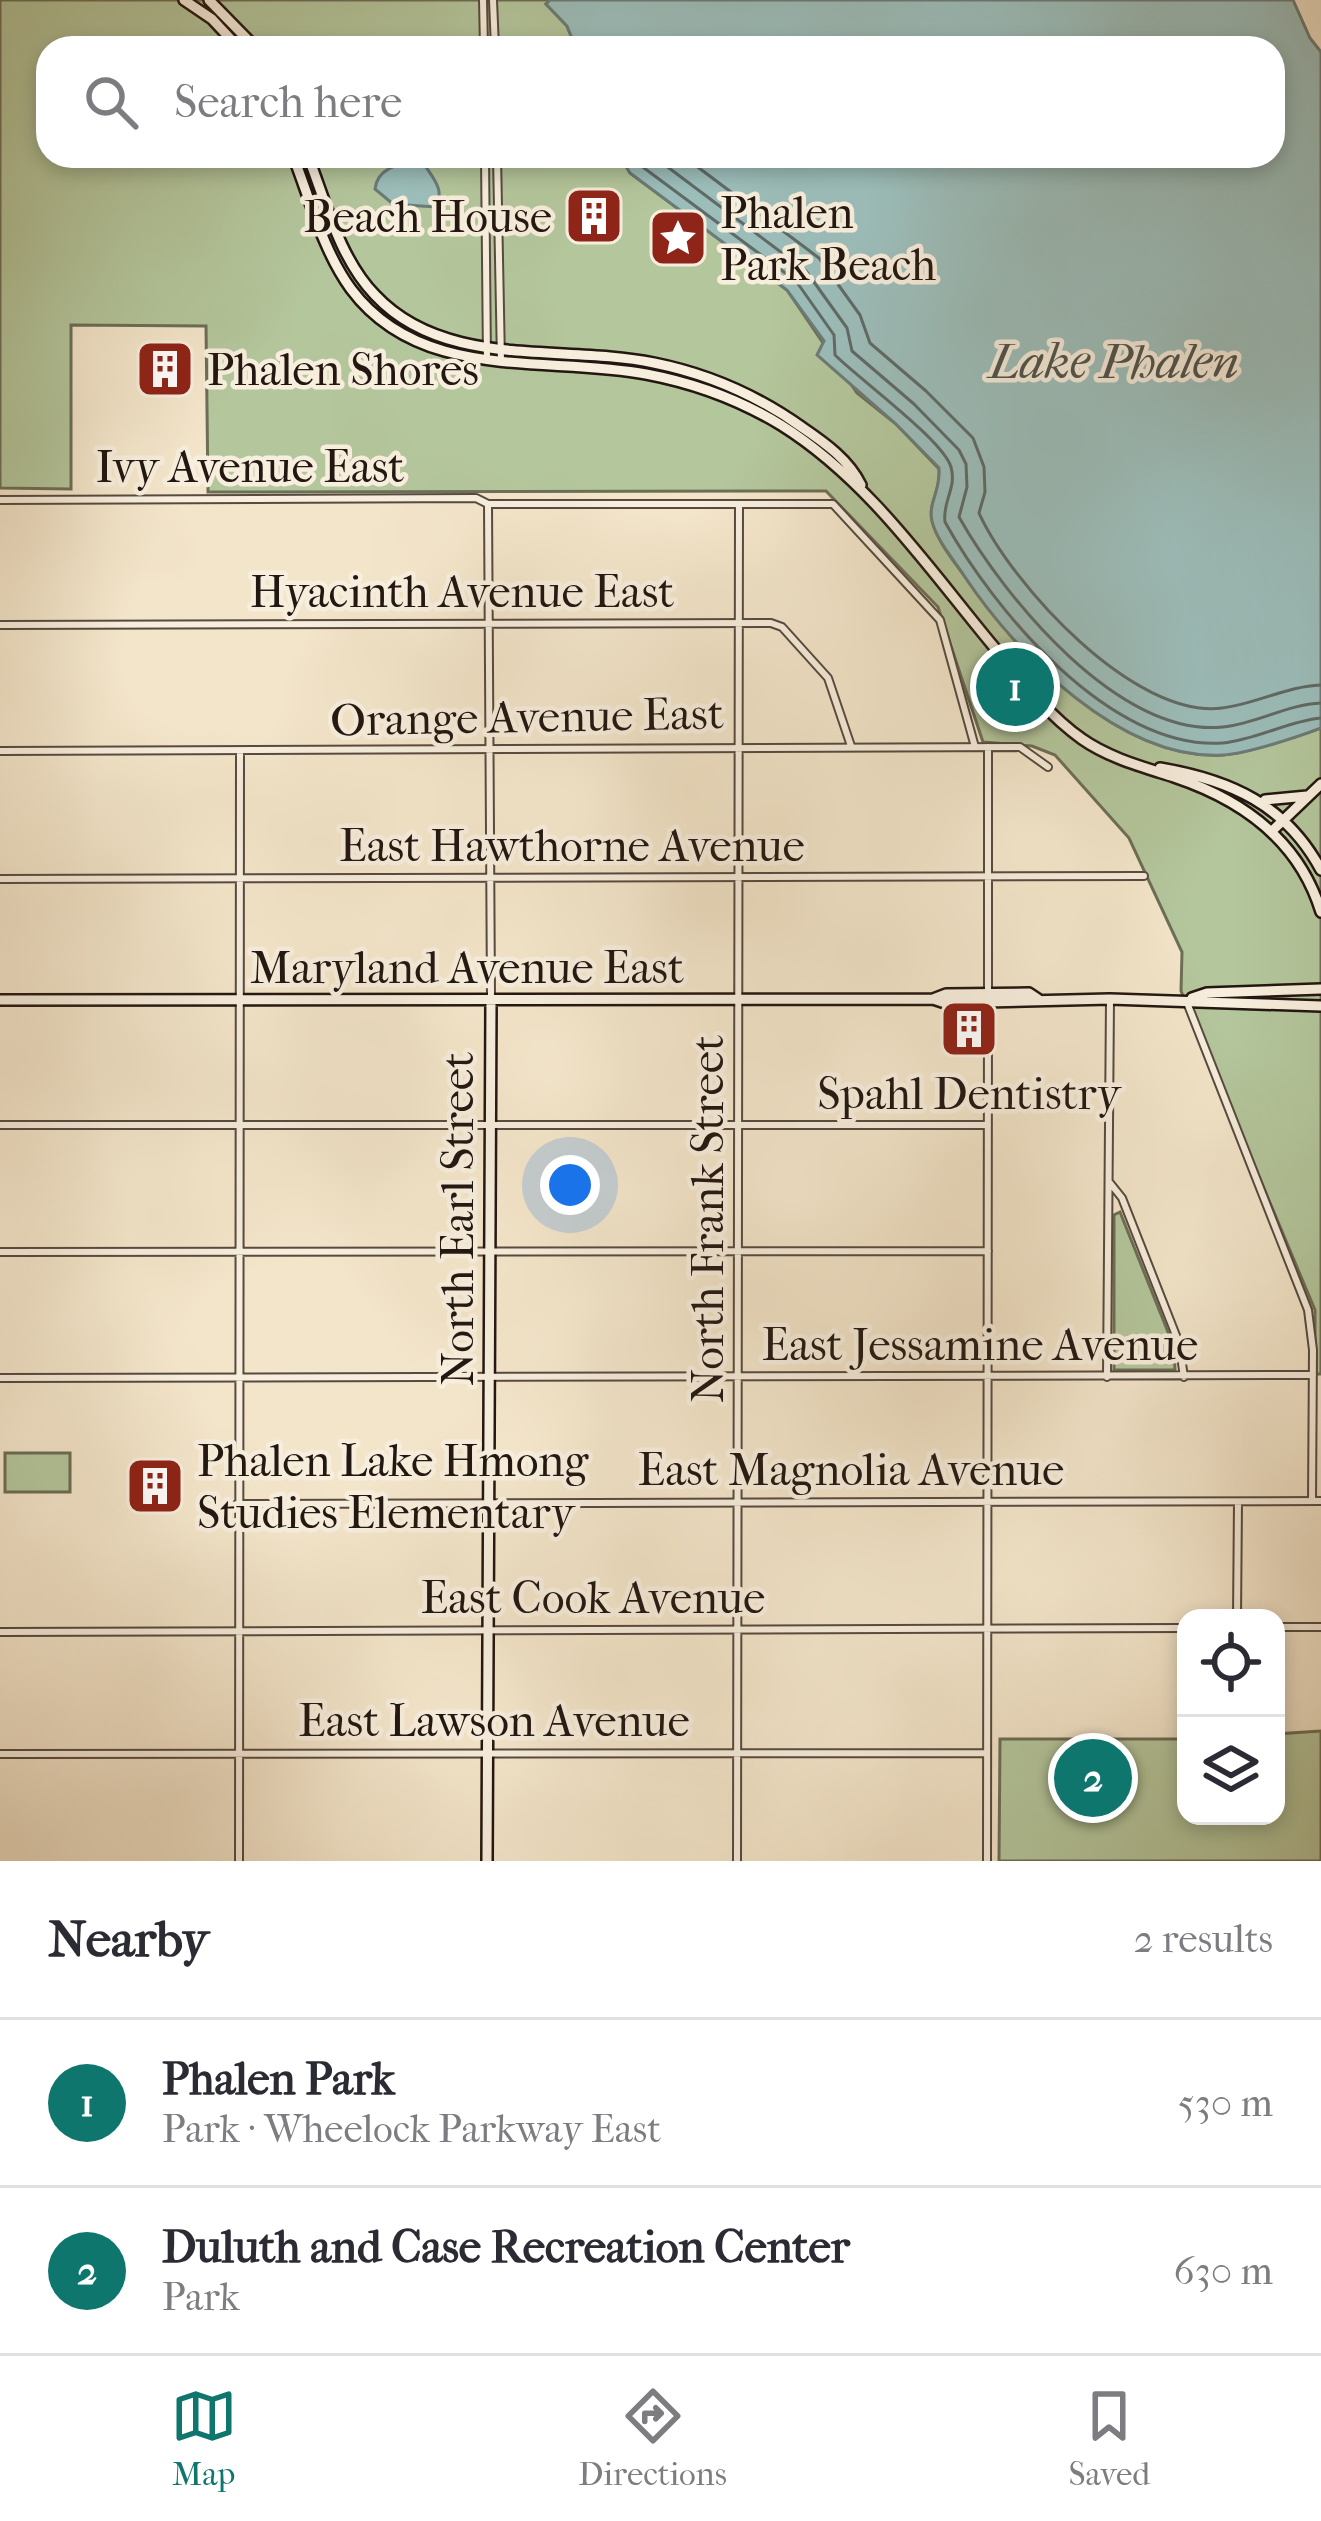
<!DOCTYPE html>
<html lang="en">
<head>
<meta charset="utf-8">
<style>
	:root { --surface:#fff; --page:#f2f2f3; --text:#2b2b33; --muted:#7c7c81; --line:#e1e1e2; --accent:#0f766e }
	body { margin:0; font-family:"IM FELL French Canon",serif; background:var(--page); color:var(--text) }
	.controls { position:absolute; right:36px; bottom:36px; display:grid; overflow:hidden; border-radius:24px; box-shadow:0 6px 18px #0003 }
	.controls button { width:108px; height:108px; display:grid; place-items:center; padding:0; border:0; border-bottom:3px solid var(--line); background:var(--surface); color:var(--text); font:60px sans-serif }
	.you { position:absolute; left:570px; top:1185px; width:42px; height:42px; margin:-30px; border:9px solid #fff; border-radius:50%; background:#1a73e8; box-shadow:0 0 0 18px #1a73e833 }
	.badge { display:grid; place-items:center; width:78px; height:78px; border-radius:50%; background:var(--accent); color:#fff; font-size:39px; font-weight:700 }
	.pin { position:absolute; translate:-50% -50%; border:6px solid #fff; box-shadow:0 3px 12px #0006 }
	.list { margin:0; padding:0; list-style:none }
	h2 { display:flex; justify-content:space-between; align-items:center; height:156px; margin:0; padding:0 48px; font-size:51px }
	h2 small { font-size:39px; font-weight:400; color:var(--muted) }
	.list li { display:grid; grid-template-columns:78px 1fr auto; gap:36px; align-items:center; box-sizing:border-box; height:168px; padding:0 48px; border-top:3px solid var(--line) }
	.list b { display:block; font-size:45px; white-space:nowrap }
	.list p { margin:0; font-size:39px; white-space:nowrap; color:var(--muted) }
	.list em { font-size:39px; font-style:normal; color:var(--muted) }
	.icon { flex:none; width:66px; height:66px; fill:none; stroke:currentColor; stroke-width:2; stroke-linecap:round; stroke-linejoin:round }
	.map { position:relative; flex:none; width:1321px; height:1861px; overflow:hidden }
	.search { position:absolute; background:var(--surface); box-shadow:0 6px 18px #0003; left:36px; right:36px; top:36px; height:132px; display:flex; align-items:center; gap:30px; box-sizing:border-box; padding:0 42px; border-radius:36px; color:var(--muted); font-size:45px }
	.sheet { height:492px; background:var(--surface) }
	nav { display:flex; justify-content:space-around; align-items:center; box-sizing:border-box; height:168px; border-top:3px solid var(--line); background:var(--surface); font-size:33px; color:var(--muted) }
	nav a { display:grid; justify-items:center; gap:6px }
	nav .on { color:var(--accent) }
	.map>svg:first-child { display:block }
	.green { fill:#b4c69c; stroke:#6c6e56; stroke-width:3 }
	.water { fill:#9cbebb; stroke:#6c7b77; stroke-width:3 }
	.lines { fill:none; stroke-linecap:round; stroke-linejoin:round }
	.shore { stroke:#606a66; stroke-width:3 }
	.street-casing { stroke:#574a3f; stroke-width:10 }
	.secondary-casing { stroke:#231711; stroke-width:14 }
	.street { stroke:#f7eedd; stroke-width:6 }
	.secondary { stroke:#f7eedd; stroke-width:9 }
	.labels { text-anchor:middle; stroke-width:9; stroke-linejoin:round; paint-order:stroke }
	.poi-label { font-size:45px; fill:#231711; stroke:#f7eedd; text-anchor:start }
	.street-label { font-size:45px; fill:#231711; stroke:#f7eedd }
	.water-label { font-size:48px; font-style:italic; fill:#4d514c; stroke:#f7eedd }
</style>
</head>
<body>
<div class="map">
<svg width="1321" height="1861" viewBox="0 0 1321 1861">
	<rect width="100%" height="100%" fill="#f3e5ca"/>
	<filter id="stains"><feTurbulence type="fractalNoise" baseFrequency=".00167" numOctaves="4"/><feColorMatrix values="0 0 0 0 .2 0 0 0 0 .09 0 0 0 0 .02 0 0 0 .5 -.17"/></filter>
	<radialGradient id="worn" r=".72"><stop offset=".6" stop-color="#630" stop-opacity="0"/><stop offset="1" stop-color="#630" stop-opacity=".3"/></radialGradient>
	<path class="green" d="M0,0H550L546,4L567,26L576,48H48V156H620L630,173L787,290L857,393L896,424L939,469C941,492 928,502 932,521C937,541 954,561 965,577C1017,654 1121,761 1223,755C1246,753 1298,737 1321,728V1374H1315V1310L1181,991L1182,952L1129,838L1055,755L1032,746L983,742L938,607L826,491L208,492L206,326L71,325V489L0,488Z
		M1120,1212L1174,1347L1175,1370H1114V1215Z
		M5,1453H70V1492H5Z
		M1321,1731V1861H999L1000,1739H1186V1816H1276V1734Z"/>
	<path class="water" d="M550,0H1293L1310,38L1321,52V728C1298,737 1246,754 1223,755C1121,761 1017,655 965,577C954,560 937,541 932,521C928,502 941,491 939,468L896,424L817,355L824,341L787,290L630,173L620,156H1273V48H576L567,26L546,4Z
		M415,161L424,164C433,178 446,191 435,207L393,204L375,189C377,169 397,164 415,161Z"/>
	<g class="lines">
		<path class="shore" d="M634,156L640,165L796,281L834,335L835,355C859,379 943,440 951,467C957,488 942,502 945,522C993,609 1110,751 1223,743C1256,740 1288,721 1321,718
			M653,156L806,271L847,328L852,351L914,404L959,450L966,464L967,487L959,517C1004,597 1119,738 1223,727C1256,724 1288,704 1321,703
			M683,156L819,258L860,315L870,343L926,391L973,438L984,467L985,492L979,513C1012,585 1134,719 1222,708C1255,704 1288,686 1321,685"/>
		<defs>
			<path id="street" d="M483,0L484,48
				M493,0L495,48
				M485,156L487,360
				M497,156L501,361
				M0,500L476,498L488,504H833L940,620L975,747
				M488,504L491,997
				M0,625L771,623L782,627L828,678L851,746
				M0,751L1020,747L1048,767
				M0,879L1144,876
				M988,993V747
				M1186,1000L1308,1310L1313,1350L1312,1501
				M0,1125H988
				M1110,1183L1122,1198L1179,1343L1184,1377
				M0,1252L988,1251
				M1107,1377L1110,999
				M0,1378L1313,1375
				M237,1504L1321,1501
				M1237,1618L1238,1502
				M1276,1627H1321
				M0,1632L1186,1628
				M0,1754L987,1753
				M239,1861L240,751
				M737,1861L739,504
				M987,1861L988,1004"/>
			<path id="secondary" d="M184,0L212,19L239,48
				M209,0L256,48
				M293,156C310,199 323,251 351,289C421,383 546,355 646,374C694,383 740,400 781,425C869,480 929,569 994,647C1021,680 1047,714 1082,739C1109,758 1143,767 1174,777C1243,800 1299,840 1321,912
				M308,156C326,203 340,259 375,295C445,370 562,344 654,363C709,374 757,395 803,428C825,443 849,460 861,485
				M1160,768C1231,780 1286,805 1321,870
				M1265,800L1307,796
				M1272,831L1321,784
				M1192,998L1207,993L1321,989
				M933,999L946,994L1029,993L1038,999
				M0,1000L933,999L945,1003L1110,999L1321,1006
				M487,1861L491,1001"/>
		</defs>
		<use href="#street" class="street-casing"/>
		<use href="#secondary" class="secondary-casing"/>
		<use href="#street" class="street"/>
		<use href="#secondary" class="secondary"/>
	</g>
	<defs>
		<symbol id="building-square" viewBox="-11 -11 22 22"><rect x="-9" y="-9" width="18" height="18" rx="4" fill="#8f2418" stroke="#f7eedd"/><path d="M-4-6H4V6H1V3H-1V6H-4ZM-2.5-4.3h1.7v1.8h-1.7ZM.8-4.3h1.7v1.8H.8ZM-2.5-1h1.7V.8h-1.7ZM.8-1h1.7V.8H.8Z" fill="#fff"/></symbol>
		<symbol id="sight-square" viewBox="-11 -11 22 22"><rect x="-9" y="-9" width="18" height="18" rx="4" fill="#8f2418" stroke="#f7eedd"/><path d="M0-6L1.8-2.2L6-1.7L2.9 1.2L3.7 5.4L0 3.3L-3.7 5.4L-2.9 1.2L-6-1.7L-1.8-2.2Z" fill="#fff"/></symbol>
	</defs>
	<g fill-rule="evenodd">
		<use href="#building-square" x="561" y="183" width="66" height="66"/>
		<use href="#sight-square" x="645" y="205" width="66" height="66"/>
		<use href="#building-square" x="132" y="336" width="66" height="66"/>
		<use href="#building-square" x="936" y="996" width="66" height="66"/>
		<use href="#building-square" x="122" y="1453" width="66" height="66"/>
	</g>
	<g class="labels">
		<g class="poi-label">
			<text x="720" y="228">Phalen<tspan x="720" dy="52">Park Beach</tspan></text>
			<text x="552" y="232" text-anchor="end">Beach House</text>
			<text x="207" y="385">Phalen Shores</text>
			<text x="969" y="1109" text-anchor="middle">Spahl Dentistry</text>
			<text x="197" y="1476">Phalen Lake Hmong<tspan x="197" dy="52">Studies Elementary</tspan></text>
		</g>
		<g class="street-label">
			<text x="250" y="482">Ivy Avenue East</text>
			<text x="462" y="607">Hyacinth Avenue East</text>
			<text transform="translate(527 716) rotate(-1)" y="16">Orange Avenue East</text>
			<text x="572" y="861">East Hawthorne Avenue</text>
			<text x="467" y="983">Maryland Avenue East</text>
			<text transform="translate(457 1219) rotate(-90)" y="16">North Earl Street</text>
			<text transform="translate(707 1219) rotate(-90)" y="16">North Frank Street</text>
			<text x="980" y="1360">East Jessamine Avenue</text>
			<text x="851" y="1485">East Magnolia Avenue</text>
			<text x="593" y="1613">East Cook Avenue</text>
			<text x="494" y="1736">East Lawson Avenue</text>
		</g>
		<g class="water-label">
			<text x="1114" y="378">Lake Phalen</text>
		</g>
	</g>
	<rect width="100%" height="100%" filter="url(#stains)"/>
	<rect width="100%" height="100%" fill="url(#worn)"/>
</svg>
<div class="controls">
<button><svg class="icon" aria-label="locate" viewBox="0 0 24 24"><circle cx="12" cy="12" r="6"/><path d="M12 2v4M12 18v4M2 12h4M18 12h4"/></svg></button>
<button><svg class="icon" aria-label="layers" viewBox="0 0 24 24"><path d="M12 4l9 5-9 5-9-5zM3 14l9 5 9-5"/></svg></button>
</div>
<div class="you"></div>
<div class="pin badge" style="left:1015px;top:687px">1</div>
<div class="pin badge" style="left:1093px;top:1778px">2</div>
<div class="search"><svg class="icon" aria-label="search" viewBox="0 0 24 24"><circle cx="10" cy="10" r="6"/><path d="M15 15l6 6"/></svg>Search here</div>
</div>
<section class="sheet">
<h2>Nearby<small>2 results</small></h2>
<ul class="list">
<li><span class="badge">1</span><div><b>Phalen Park</b><p>Park · Wheelock Parkway East</p></div><em>530 m</em></li>
<li><span class="badge">2</span><div><b>Duluth and Case Recreation Center</b><p>Park</p></div><em>630 m</em></li>
</ul>
</section>
<nav>
<a class="on"><svg class="icon" aria-label="map" viewBox="0 0 24 24"><path d="M3 6l6-2 6 2 6-2v14l-6 2-6-2-6 2zM9 4v14M15 6v14"/></svg>Map</a>
<a><svg class="icon" aria-label="directions" viewBox="0 0 24 24"><path d="M12 3l9 9-9 9-9-9zM9 14v-3h6M13 9l2 2-2 2"/></svg>Directions</a>
<a><svg class="icon" aria-label="saved" viewBox="0 0 24 24"><path d="M7 4h10v16l-5-4-5 4z"/></svg>Saved</a>
</nav>
</body>
</html>
